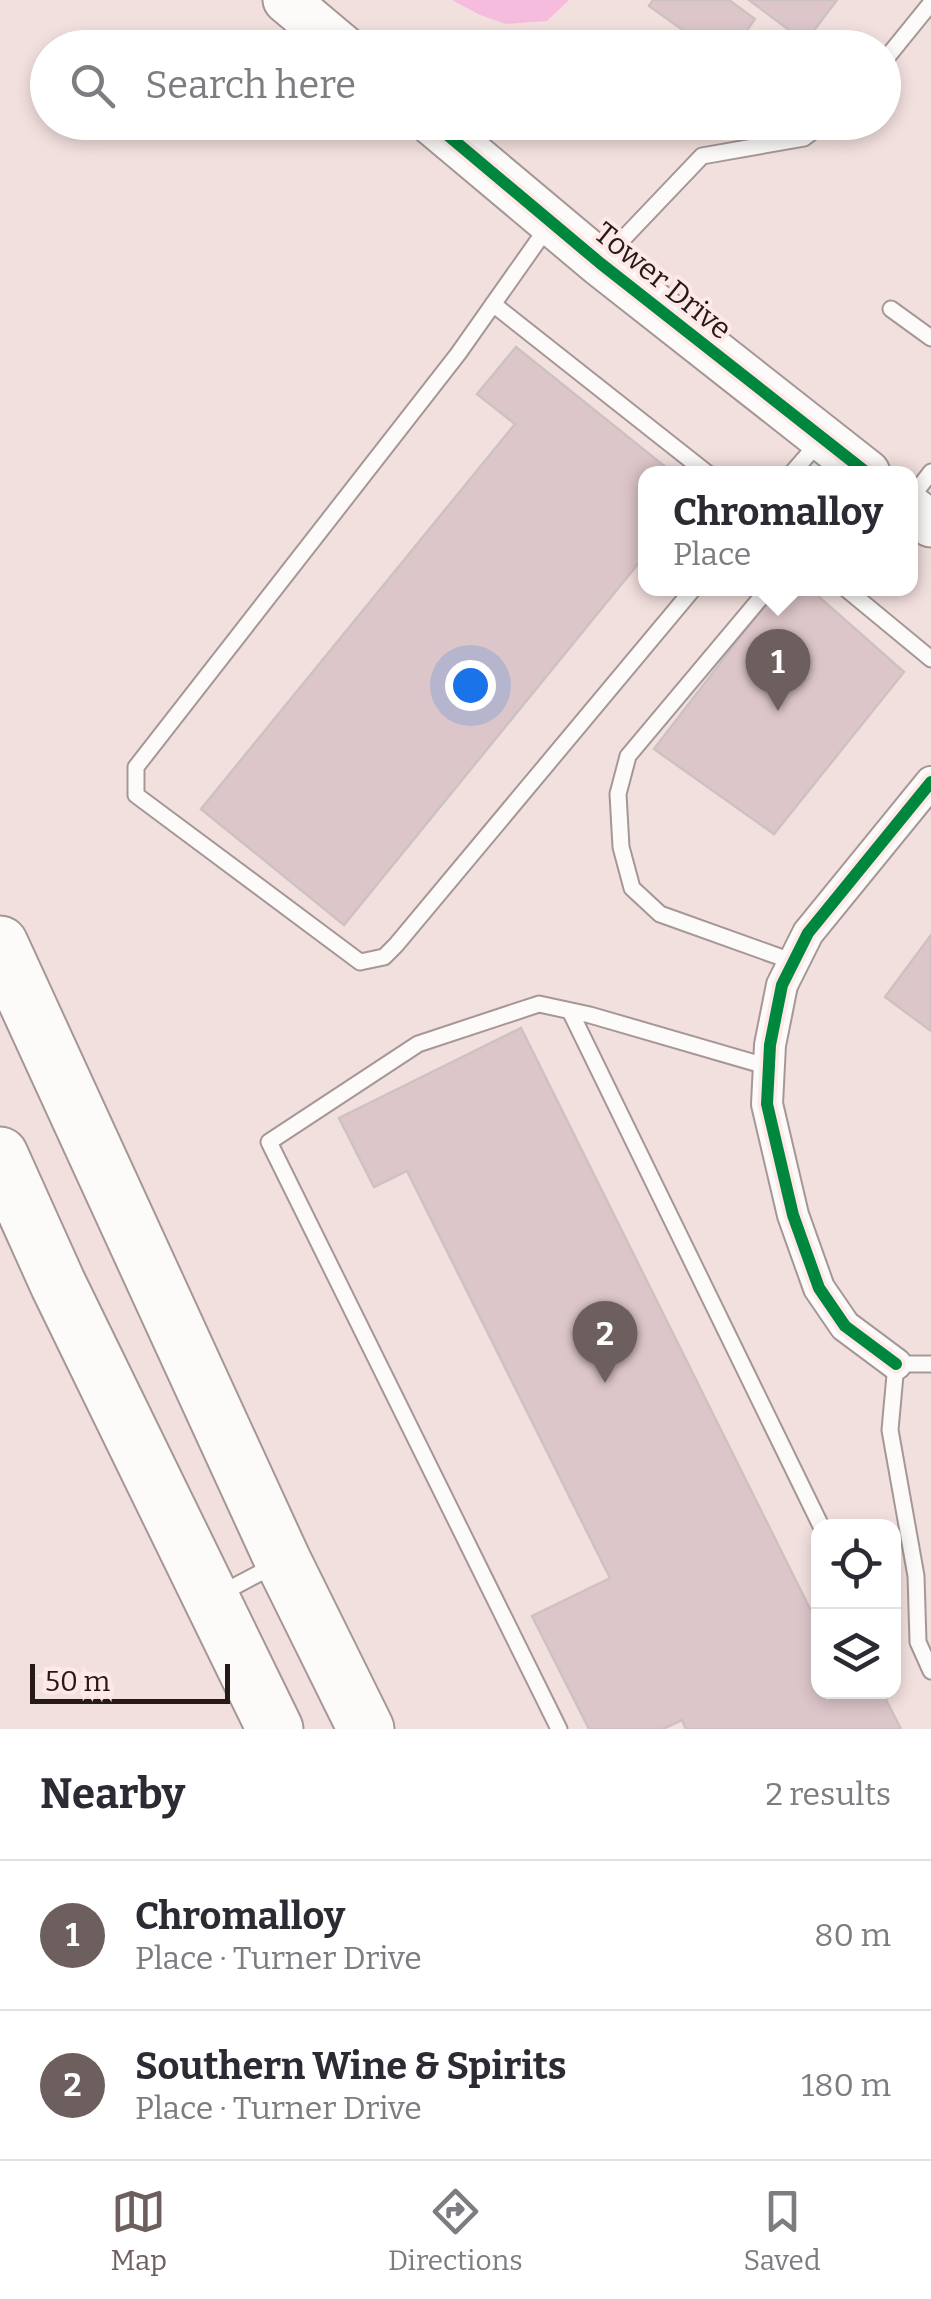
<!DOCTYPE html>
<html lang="en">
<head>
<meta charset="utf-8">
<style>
	:root { --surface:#fff; --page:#f2f2f3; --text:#2b2b33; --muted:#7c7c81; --line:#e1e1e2; --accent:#6d5f5e }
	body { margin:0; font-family:Bitter,serif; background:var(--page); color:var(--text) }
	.controls { position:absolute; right:30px; bottom:30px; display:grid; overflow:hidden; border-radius:20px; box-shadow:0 5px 15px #0003 }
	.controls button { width:90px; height:90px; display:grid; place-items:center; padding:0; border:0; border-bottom:2px solid var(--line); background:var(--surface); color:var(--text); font:50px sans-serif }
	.scale { position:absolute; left:30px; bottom:25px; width:200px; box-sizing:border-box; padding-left:10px; border:5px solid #261a19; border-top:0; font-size:28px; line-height:35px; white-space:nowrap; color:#261a19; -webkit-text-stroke:8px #fee9e8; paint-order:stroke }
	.you { position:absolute; left:470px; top:685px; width:35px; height:35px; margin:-25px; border:8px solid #fff; border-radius:50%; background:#1a73e8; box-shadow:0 0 0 15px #1a73e833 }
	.badge { display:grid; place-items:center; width:65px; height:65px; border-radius:50%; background:var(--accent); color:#fff; font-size:32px; font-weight:700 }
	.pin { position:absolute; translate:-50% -82px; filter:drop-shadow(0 2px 5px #0008) }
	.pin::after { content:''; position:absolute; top:52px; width:35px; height:30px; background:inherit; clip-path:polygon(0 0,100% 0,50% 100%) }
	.popup { position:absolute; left:638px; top:466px; width:280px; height:130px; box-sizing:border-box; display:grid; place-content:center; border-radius:20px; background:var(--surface); filter:drop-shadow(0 2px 8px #0005); font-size:32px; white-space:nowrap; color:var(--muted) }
	.popup b { font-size:38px; color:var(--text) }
	.popup::after { content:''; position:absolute; left:50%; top:100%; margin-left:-20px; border:20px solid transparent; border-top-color:var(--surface) }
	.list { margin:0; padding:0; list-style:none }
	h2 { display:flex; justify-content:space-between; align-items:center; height:130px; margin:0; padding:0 40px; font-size:42px }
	h2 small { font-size:32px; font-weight:400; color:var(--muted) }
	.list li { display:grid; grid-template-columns:65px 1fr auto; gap:30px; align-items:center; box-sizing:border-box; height:150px; padding:0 40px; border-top:2px solid var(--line) }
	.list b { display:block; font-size:38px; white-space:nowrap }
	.list p { margin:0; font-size:32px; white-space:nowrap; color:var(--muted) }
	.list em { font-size:32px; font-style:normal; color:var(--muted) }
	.icon { flex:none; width:55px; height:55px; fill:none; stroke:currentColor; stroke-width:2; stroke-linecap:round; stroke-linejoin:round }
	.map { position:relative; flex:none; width:931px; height:1729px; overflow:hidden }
	.search { position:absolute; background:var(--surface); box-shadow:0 5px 15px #0003; left:30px; right:30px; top:30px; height:110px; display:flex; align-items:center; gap:25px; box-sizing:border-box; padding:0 35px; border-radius:55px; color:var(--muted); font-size:38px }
	.sheet { height:430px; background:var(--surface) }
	nav { display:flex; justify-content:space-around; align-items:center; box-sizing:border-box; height:140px; border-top:2px solid var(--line); background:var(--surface); font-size:28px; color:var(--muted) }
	nav a { display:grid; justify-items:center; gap:5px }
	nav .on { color:var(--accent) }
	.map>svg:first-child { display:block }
	.water { fill:#f6bcdd }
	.building { fill:#ddc6c9; stroke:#cec1c1; stroke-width:2.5 }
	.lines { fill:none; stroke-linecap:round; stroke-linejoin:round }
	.lane-casing { stroke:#a59796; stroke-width:19 }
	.street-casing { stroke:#a59796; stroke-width:34 }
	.secondary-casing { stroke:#a59796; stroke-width:49 }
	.highway-casing { stroke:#a59796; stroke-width:59 }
	.lane { stroke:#fdfafa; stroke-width:15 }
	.street { stroke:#fdfafa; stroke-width:30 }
	.secondary { stroke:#fdfafa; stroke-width:45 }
	.highway { stroke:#fdfafa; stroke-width:55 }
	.cycleway-casing { stroke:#fee9e8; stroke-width:19 }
	.cycleway { stroke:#00873e; stroke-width:12 }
	.labels { text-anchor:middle; stroke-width:8; stroke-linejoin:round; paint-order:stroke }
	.street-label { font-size:30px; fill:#261a19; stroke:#fee9e8 }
</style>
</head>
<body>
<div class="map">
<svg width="931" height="1729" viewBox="0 0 931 1729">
	<rect width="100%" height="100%" fill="#f2e0de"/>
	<path class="water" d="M452,0H569L547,21L506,24L480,15Z"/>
	<path class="building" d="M653,0H729L755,19L734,48H708L649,6Z
		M749,0H837L805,42Z
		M516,347L673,473H646V554L344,925L201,809L515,424L477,394Z
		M778,588H809L904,672L774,834L654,749Z
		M931,935V1031L885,997Z
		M521,1028L818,1625V1692H882L901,1729H686L682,1720L663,1729H589L532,1616L610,1578L407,1171L374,1187L339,1118Z"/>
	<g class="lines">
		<defs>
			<path id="lane" d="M884,61L931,3
				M549,225L458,354L136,767V795L360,962L384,957L396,945L694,588
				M603,260L702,156L804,138L825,122
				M493,304L707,473
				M891,309L931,338
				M792,473L819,442
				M910,499L931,472
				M769,588L628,756L618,794L621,847L632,888L660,914L794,962
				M845,588L931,659
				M570,1011L821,1526
				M931,1364H896L890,1430L916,1576L918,1642L931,1671
				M220,1594L275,1565
				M559,1729L269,1142L418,1044L539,1004L590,1015L769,1067"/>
			<path id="street" d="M896,1364L845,1326L819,1288L793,1215L767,1104L770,1045L782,985L808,933L931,782"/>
			<path id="secondary" d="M286,0L343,48
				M432,122L600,263L867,473
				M910,508L931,524"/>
			<path id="highway" d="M0,944L283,1561L366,1729
				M0,1155L58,1284L275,1729"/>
		</defs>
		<use href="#lane" class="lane-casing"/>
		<use href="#street" class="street-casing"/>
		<use href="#secondary" class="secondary-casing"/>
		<use href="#highway" class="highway-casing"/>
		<use href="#lane" class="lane"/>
		<use href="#street" class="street"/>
		<use href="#secondary" class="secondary"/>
		<use href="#highway" class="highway"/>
		<defs>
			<path id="cycleway" d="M432,122L600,263L867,473
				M896,1364L845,1326L819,1288L793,1215L767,1104L770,1045L782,985L808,933L931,782"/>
		</defs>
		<use href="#cycleway" class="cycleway-casing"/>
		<use href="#cycleway" class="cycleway"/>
	</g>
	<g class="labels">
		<g class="street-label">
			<text transform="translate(663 281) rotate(39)" y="10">Tower Drive</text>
		</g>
	</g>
</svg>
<div class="controls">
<button><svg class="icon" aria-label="locate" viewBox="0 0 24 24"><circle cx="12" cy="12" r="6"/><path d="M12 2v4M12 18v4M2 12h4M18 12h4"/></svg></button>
<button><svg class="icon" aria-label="layers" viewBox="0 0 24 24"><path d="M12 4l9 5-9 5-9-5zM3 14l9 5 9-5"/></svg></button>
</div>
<div class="scale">50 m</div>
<div class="you"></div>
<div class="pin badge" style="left:778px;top:711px">1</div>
<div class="popup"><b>Chromalloy</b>Place</div>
<div class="pin badge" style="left:605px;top:1383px">2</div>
<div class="search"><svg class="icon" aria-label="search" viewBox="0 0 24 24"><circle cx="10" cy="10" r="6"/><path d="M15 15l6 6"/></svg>Search here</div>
</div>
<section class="sheet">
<h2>Nearby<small>2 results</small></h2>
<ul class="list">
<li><span class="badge">1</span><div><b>Chromalloy</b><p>Place · Turner Drive</p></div><em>80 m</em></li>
<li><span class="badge">2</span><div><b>Southern Wine &amp; Spirits</b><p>Place · Turner Drive</p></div><em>180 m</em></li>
</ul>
</section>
<nav>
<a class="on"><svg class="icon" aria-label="map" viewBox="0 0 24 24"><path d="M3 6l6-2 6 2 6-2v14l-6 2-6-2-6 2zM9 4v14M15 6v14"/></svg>Map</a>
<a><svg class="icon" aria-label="directions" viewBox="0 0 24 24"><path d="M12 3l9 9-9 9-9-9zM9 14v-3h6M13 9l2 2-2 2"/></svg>Directions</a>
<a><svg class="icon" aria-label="saved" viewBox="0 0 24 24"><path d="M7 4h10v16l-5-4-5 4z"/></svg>Saved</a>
</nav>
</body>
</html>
